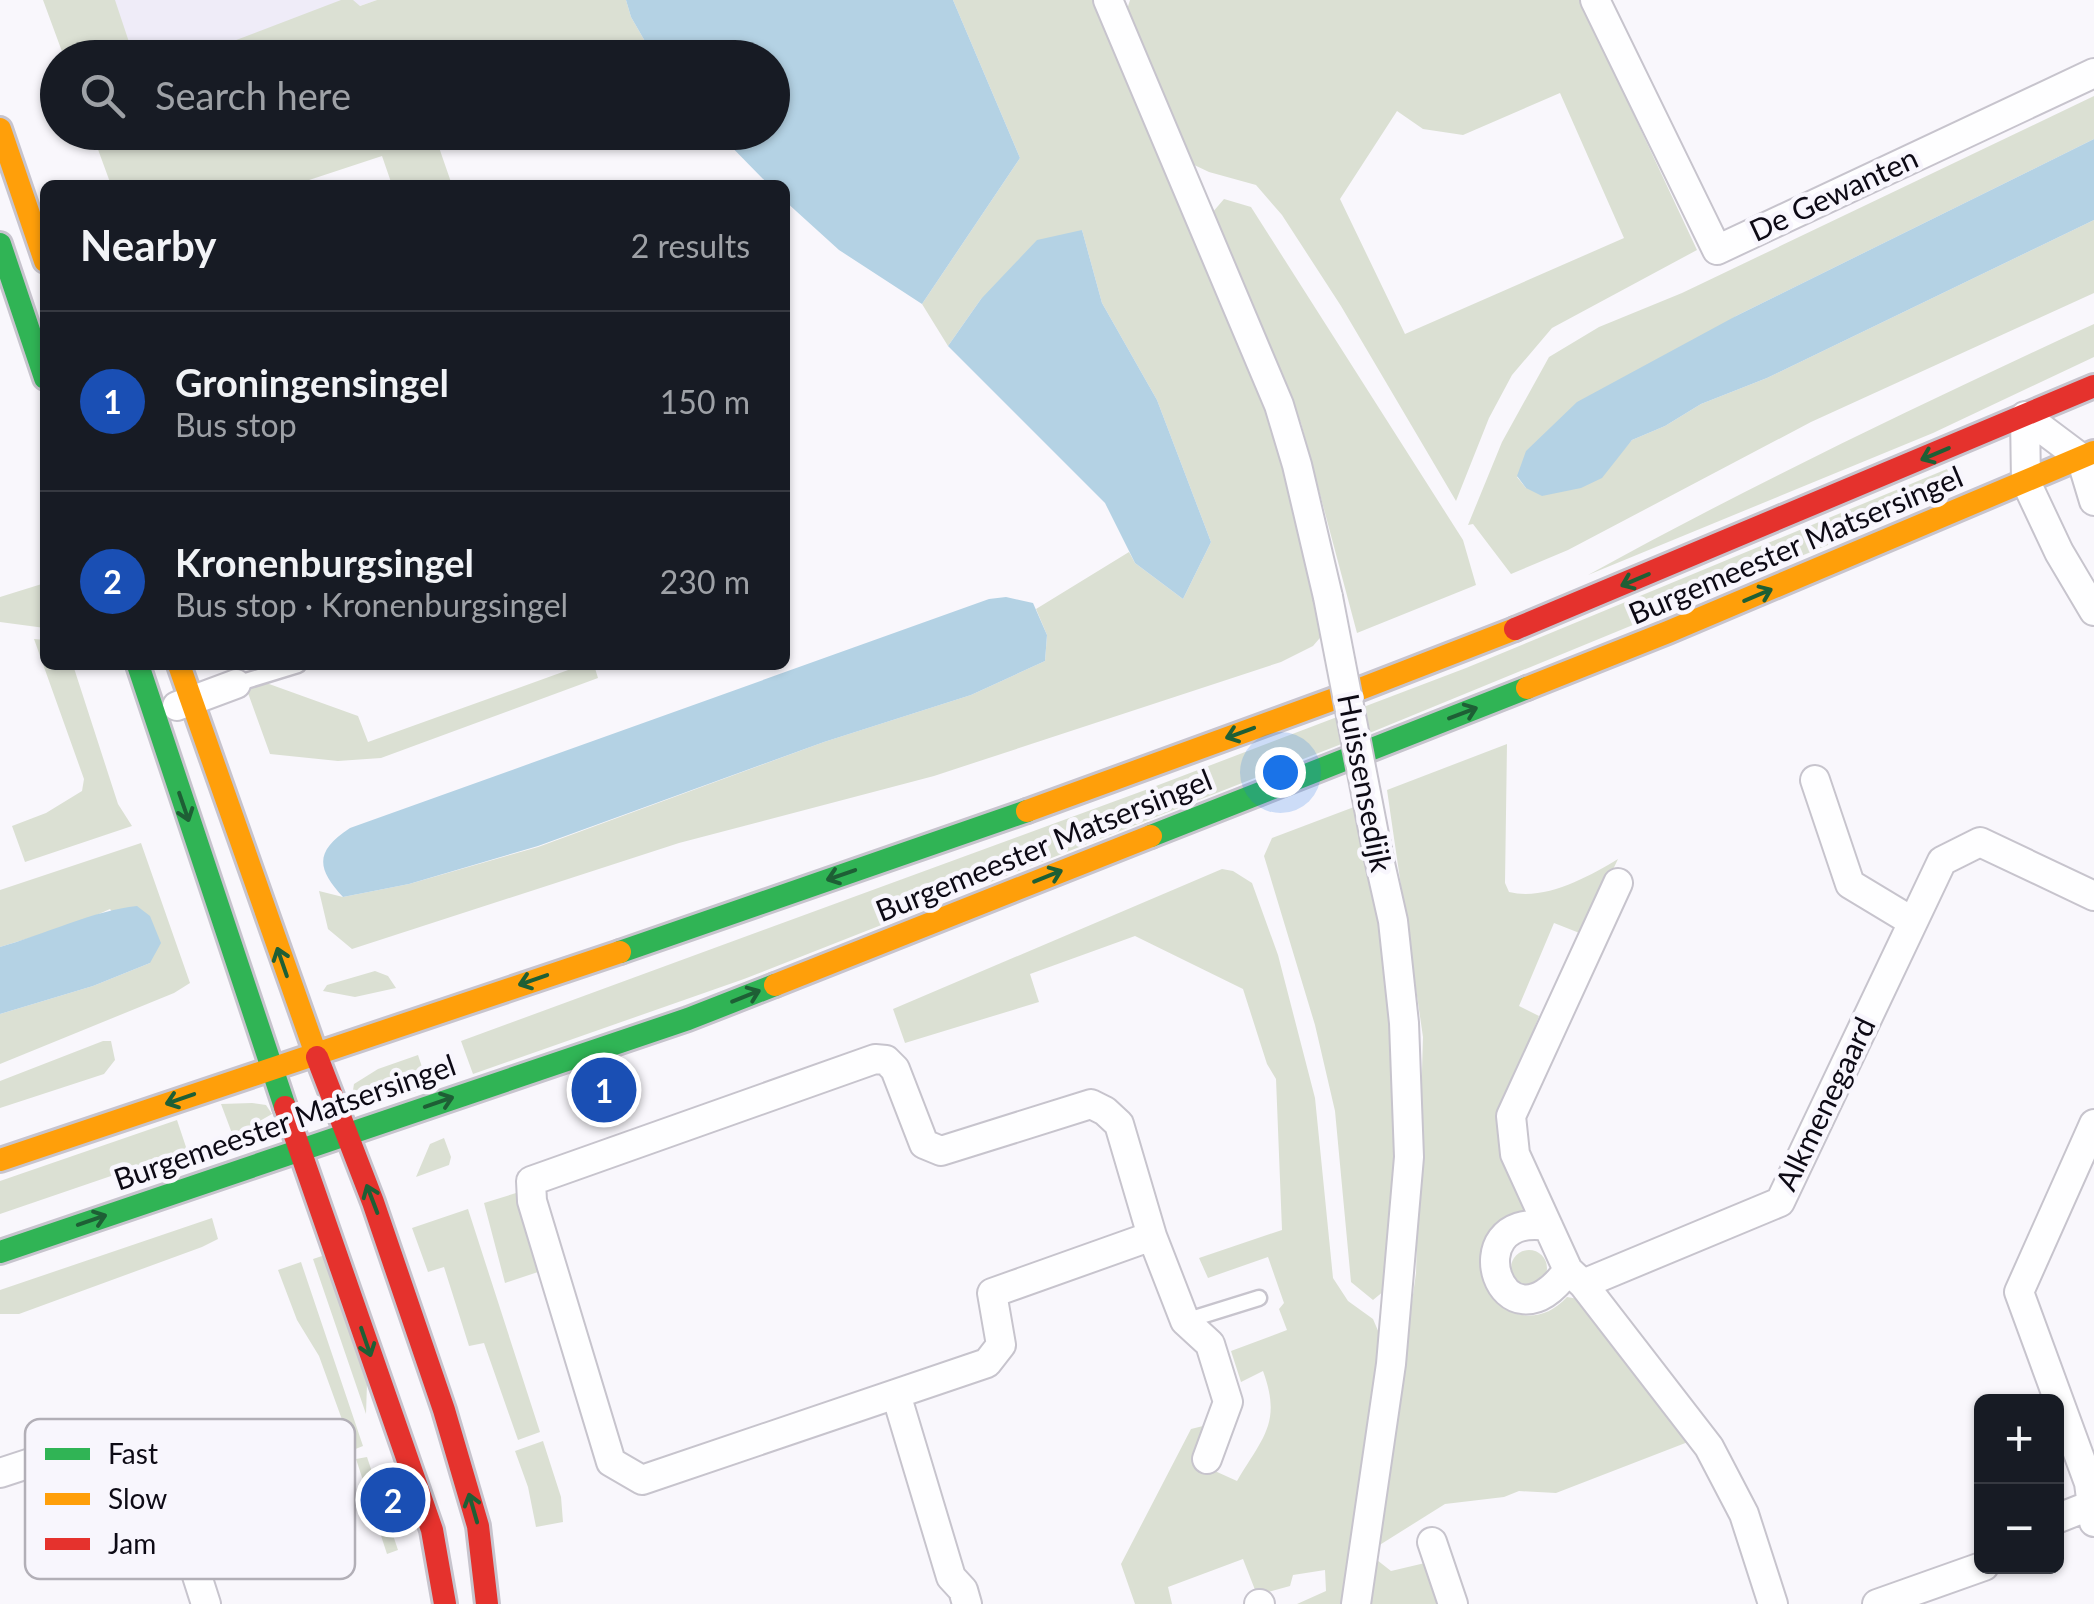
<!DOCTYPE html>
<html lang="en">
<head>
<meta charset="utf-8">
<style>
	:root { --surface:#171b24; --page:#242831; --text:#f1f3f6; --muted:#9ea1a6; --line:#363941; --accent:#b45309 }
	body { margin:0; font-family:Lato,sans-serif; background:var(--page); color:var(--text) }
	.controls { position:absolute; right:30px; bottom:30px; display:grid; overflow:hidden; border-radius:15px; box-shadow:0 2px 8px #0004 }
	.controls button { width:90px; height:90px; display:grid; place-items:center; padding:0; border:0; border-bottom:2px solid var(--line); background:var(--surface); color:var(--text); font:50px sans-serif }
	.you { position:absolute; left:1280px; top:772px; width:35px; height:35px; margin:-25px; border:8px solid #fff; border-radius:50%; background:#1a73e8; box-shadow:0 0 0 15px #1a73e833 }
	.badge { display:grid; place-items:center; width:65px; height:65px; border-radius:50%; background:var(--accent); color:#fff; font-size:32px; font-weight:700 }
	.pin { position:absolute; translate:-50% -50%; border:5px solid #fff; box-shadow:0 2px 10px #0006 }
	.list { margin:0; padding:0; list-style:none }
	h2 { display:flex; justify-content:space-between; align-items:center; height:130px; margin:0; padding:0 40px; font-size:42px }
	h2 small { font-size:32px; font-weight:400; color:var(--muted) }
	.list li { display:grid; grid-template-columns:65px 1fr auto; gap:30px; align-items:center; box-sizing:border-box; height:180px; padding:0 40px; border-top:2px solid var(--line) }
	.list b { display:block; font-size:38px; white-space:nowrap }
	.list p { margin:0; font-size:32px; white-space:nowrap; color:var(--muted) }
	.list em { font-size:32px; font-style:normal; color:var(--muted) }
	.icon { flex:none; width:55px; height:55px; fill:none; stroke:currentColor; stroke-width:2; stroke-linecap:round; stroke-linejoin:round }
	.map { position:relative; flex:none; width:2094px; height:1604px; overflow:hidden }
	.search { position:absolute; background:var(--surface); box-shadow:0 2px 8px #0004; left:40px; top:40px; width:750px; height:110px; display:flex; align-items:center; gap:25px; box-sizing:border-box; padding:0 35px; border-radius:55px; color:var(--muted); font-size:38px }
	.panel { position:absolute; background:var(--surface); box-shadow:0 2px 8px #0004; left:40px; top:180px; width:750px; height:490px; border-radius:15px }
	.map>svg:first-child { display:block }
	.built { fill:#efecf8 }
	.green { fill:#dbe0d3; fill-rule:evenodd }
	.water { fill:#b4d2e4 }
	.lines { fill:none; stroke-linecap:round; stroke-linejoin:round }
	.lane-casing { stroke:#c7c4cd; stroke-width:19 }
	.street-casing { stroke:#c7c4cd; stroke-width:32 }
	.fast-casing { stroke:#c7c4cd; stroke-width:28 }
	.slow-casing { stroke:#c7c4cd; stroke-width:28 }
	.jam-casing { stroke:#c7c4cd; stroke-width:28 }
	.lane { stroke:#fefeff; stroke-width:14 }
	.street { stroke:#fefeff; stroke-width:28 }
	.fast { stroke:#30b455; stroke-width:22 }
	.slow { stroke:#ff9f0a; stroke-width:22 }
	.jam { stroke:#e5322d; stroke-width:22 }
	.street-bridge-casing { stroke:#c7c4cd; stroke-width:32; stroke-linecap:butt }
	.street-bridge { stroke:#fefeff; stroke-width:28 }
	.oneway { stroke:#1e5f35 }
	.labels { text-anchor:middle; stroke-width:9; stroke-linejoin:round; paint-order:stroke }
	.street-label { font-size:30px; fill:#0d0a15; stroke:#f8f6fd }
	.key { fill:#f8f6fd; stroke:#b2afb7; stroke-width:2.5 }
	.key-label { font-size:28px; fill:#0d0a15 }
</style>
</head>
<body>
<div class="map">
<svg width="2094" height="1604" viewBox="0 0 2094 1604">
	<rect width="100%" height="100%" fill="#f9f7fc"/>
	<path class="built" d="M49,0H377L208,58L70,57Z"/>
	<path class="green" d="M43,0H115L134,57H64Z
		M341,0H353L360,6L377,0H626L631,17L654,57H546L542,49L516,58H189Z
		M953,0H1094L1173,189L1238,327L1282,439L1325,632L1313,646L1281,662L934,776L679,843L352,949L328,929L319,891L343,897L409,884L538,847L824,742L971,695L1045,661L1047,635L1036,609L1129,552L1135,563L1183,599L1211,542L1157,400L1102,303L1082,230L981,299L948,346L922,304L1020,158Z
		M1130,0H1580L1697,250L1552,328L1512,375L1489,418L1456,501L1341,306L1282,215L1256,185L1209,172L1190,163L1126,13ZM1560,93L1624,238L1405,334L1340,199L1397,111L1423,129L1463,135Z
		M2094,96V139L1736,316L1517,477L1526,488L1618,456L1632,440L1665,426L1701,404L1767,378L2094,220V293L1811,422L1568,550L1511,574L1473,524L1468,525L1502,442L1549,357L1599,327L1682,293Z
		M92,133H434L452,185H392L382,156L294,185H111Z
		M1224,199L1251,207L1463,540L1476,585L1357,633L1301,423L1212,213Z
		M2094,324V357L1933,433L1588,575C1753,484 1923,403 2094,324Z
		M1947,469L1957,492L1372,732L744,979L473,1074L461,1041L1148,789L1466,668Z
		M45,583V628L0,622V597Z
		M34,639L45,640V665H73L118,804L132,826L25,862L12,826L46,813L82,791L84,779Z
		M582,665H594L598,678L381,758L338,761L270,754L244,682L258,680L358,716L368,742Z
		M1507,744L1505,883L1509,892C1545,901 1588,877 1618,859L1582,934L1554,923L1519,1006L1539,1016L1519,1067L1502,1137L1527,1218L1484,1250C1474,1304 1529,1339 1567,1297L1584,1300L1688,1442L1556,1493L1519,1491L1504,1497L1445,1504L1378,1546L1416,1273L1423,1037L1387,790Z
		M1354,807L1387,957L1400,1080L1390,1286L1373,1300L1351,1282L1335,1111L1315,1025L1264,856L1272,838Z
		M141,843L190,983L174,993L0,1064V1014L93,986L150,963L110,909L81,922L0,947V890Z
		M1222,869L1233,871L1252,883L1278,955L1315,1098L1333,1278L1348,1301L1373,1319L1382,1340L1343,1604H1297L1326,1591L1325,1570L1293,1575L1290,1586L1257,1595L1243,1559L1168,1587L1172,1604H1135L1121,1564L1191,1429L1211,1424L1195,1462L1237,1481C1263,1437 1282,1423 1263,1371L1241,1382L1231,1351L1287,1330L1279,1309L1284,1303L1268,1257L1208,1278L1199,1258L1282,1230L1276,1079L1267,1064L1243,989L1135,936L1030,974L1039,1002L905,1043L893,1009Z
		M375,971L388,976L396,988L355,997L323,991L327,985Z
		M103,1041H111L115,1060L104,1074L0,1108V1081Z
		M418,1055L429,1088C404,1097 378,1101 353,1090L354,1084L378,1069Z
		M252,1103L266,1105L272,1114L233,1136L221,1104Z
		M177,1120L187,1150L0,1214V1181Z
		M444,1138L451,1157L449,1165L416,1177L430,1144Z
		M516,1193L541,1271L505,1283L484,1203Z
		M468,1209L540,1432L518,1440L484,1343L469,1346L444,1267L428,1272L412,1228Z
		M212,1218L218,1239L202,1247L19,1314H0V1290Z
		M1511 1268a18 18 0 1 1 36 0a18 18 0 1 1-36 0Z
		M328,1254L367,1384L366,1414L313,1259Z
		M301,1262L363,1446L353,1450L319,1356L297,1320L278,1270Z
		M543,1441L561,1497L563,1522L536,1527L528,1487L515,1451Z
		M367,1457L398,1550L387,1554L356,1459Z
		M1377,1560L1391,1571L1425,1563L1446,1604H1369Z"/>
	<path class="water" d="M626,0H953L1020,158L922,304L839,250L785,201V185H769L718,133L772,132V58L654,57L631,17Z
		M2094,139V220L1767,378L1701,404L1665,426L1632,440L1602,478L1581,488L1542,496L1526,488L1517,476L1526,451L1577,402L1736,316Z
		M1082,230L1102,303L1157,400L1211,542L1183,599L1135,563L1105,503L948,346L981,299L1037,240Z
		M1006,597L1033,603L1047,635L1045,661L971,695L824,742L538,846L409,884L343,897C316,868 315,851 350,828L989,599Z
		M137,906L150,916L161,943L150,963L93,986L0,1014V947C43,935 95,910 137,906Z"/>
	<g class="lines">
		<defs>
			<path id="lane" d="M236,684L298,665
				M1185,1321L1259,1298"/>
			<path id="street" d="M1108,0L1279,405L1297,465L1328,597
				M1595,0L1717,250L2094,73
				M2094,501L2081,458L2025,416L2026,482L2059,552L2094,611
				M177,706L236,684
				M1815,780L1850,884L1913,922
				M1618,883L1511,1116L1515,1154L1568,1270L1583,1284L1709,1447L1744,1514L1773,1604
				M2094,1124L2019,1292L2089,1483L2094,1522
				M1548,1226C1453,1211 1502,1361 1568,1270
				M1152,1236L1119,1124L1105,1111L1091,1104L941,1151L924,1144L895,1069L886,1060L875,1059L531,1181L532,1201L611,1462L642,1480L987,1363L1001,1345L992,1293L1152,1236L1185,1321L1210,1344L1228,1402L1207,1459
				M1583,1284L1780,1202L1942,861L1980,842L2094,896
				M896,1394L951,1577L963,1590L967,1604
				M0,1473L116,1435L141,1440L159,1457L206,1604
				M2056,1519L2094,1504
				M1432,1542L1453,1604
				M1259,1604H1260
				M1356,1604L1391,1364L1409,1157L1404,1023L1393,921L1377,850
				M1877,1604L1984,1566"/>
			<path id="fast" d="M0,244L45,378
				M138,665L285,1107
				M1151,836L1527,688
				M620,952L1027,811
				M0,1252L688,1019L775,985"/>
			<path id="slow" d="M0,129L45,261
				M179,665L317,1057
				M1527,688L1668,632L2094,452
				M1027,811L1337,698L1515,629
				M775,985L1151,836
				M0,1160L620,952"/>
			<path id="jam" d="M1515,629L2094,386
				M317,1057L373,1202L444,1410L478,1526L487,1604
				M285,1107L432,1530L445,1604"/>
		</defs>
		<use href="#lane" class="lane-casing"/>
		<use href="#street" class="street-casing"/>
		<use href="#fast" class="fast-casing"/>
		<use href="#slow" class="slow-casing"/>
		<use href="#jam" class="jam-casing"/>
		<use href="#lane" class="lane"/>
		<use href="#street" class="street"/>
		<use href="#fast" class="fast"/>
		<use href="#slow" class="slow"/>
		<use href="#jam" class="jam"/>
		<defs>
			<path id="street-bridge" d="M1328,597L1377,850"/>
		</defs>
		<use href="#street-bridge" class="street-bridge-casing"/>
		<use href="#street-bridge" class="street-bridge"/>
	</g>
	<defs><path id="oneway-shaft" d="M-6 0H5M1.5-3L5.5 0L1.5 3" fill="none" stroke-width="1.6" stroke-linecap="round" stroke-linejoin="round" transform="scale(2.5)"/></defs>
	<g class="oneway">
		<use href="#oneway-shaft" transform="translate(1935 454) rotate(157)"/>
		<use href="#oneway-shaft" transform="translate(1635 580) rotate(157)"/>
		<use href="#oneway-shaft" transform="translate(1758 595) rotate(-23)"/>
		<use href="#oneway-shaft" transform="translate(1463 713) rotate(-21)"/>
		<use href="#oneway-shaft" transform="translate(1240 733) rotate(160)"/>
		<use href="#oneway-shaft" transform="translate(184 807) rotate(71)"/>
		<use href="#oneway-shaft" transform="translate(841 875) rotate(161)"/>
		<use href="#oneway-shaft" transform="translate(1048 876) rotate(-22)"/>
		<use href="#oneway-shaft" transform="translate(282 962) rotate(-109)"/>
		<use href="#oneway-shaft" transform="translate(533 980) rotate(161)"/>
		<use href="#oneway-shaft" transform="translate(746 996) rotate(-22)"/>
		<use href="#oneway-shaft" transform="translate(180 1099) rotate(161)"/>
		<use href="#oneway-shaft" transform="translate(439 1102) rotate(-19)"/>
		<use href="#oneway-shaft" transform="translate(372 1199) rotate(-111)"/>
		<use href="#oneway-shaft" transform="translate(92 1220) rotate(-19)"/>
		<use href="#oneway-shaft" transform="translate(366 1342) rotate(71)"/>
		<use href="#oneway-shaft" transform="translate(473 1508) rotate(-106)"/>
	</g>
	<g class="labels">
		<g class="street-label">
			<text transform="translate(1834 195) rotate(-25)" y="10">De Gewanten</text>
			<text transform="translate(1796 546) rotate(-23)" y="10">Burgemeester Matsersingel</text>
			<text transform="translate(1364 783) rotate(79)" y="10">Huissensedijk</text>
			<text transform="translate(1044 846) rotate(-22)" y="10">Burgemeester Matsersingel</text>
			<text transform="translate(1826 1104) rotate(-64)" y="10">Alkmenegaard</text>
			<text transform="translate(285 1123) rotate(-19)" y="10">Burgemeester Matsersingel</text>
		</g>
	</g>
	<rect x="25" y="1419" width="330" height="160" rx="15" class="key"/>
	<rect x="45" y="1448" width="45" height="12" fill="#30b455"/>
	<rect x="45" y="1493" width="45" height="12" fill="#ff9f0a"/>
	<rect x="45" y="1538" width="45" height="12" fill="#e5322d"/>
	<g class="key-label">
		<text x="108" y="1464">Fast</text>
		<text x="108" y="1509">Slow</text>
		<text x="108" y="1554">Jam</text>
	</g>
</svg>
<div class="controls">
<button>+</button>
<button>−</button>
</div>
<div class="you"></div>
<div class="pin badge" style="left:604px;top:1090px;background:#1a4fb4">1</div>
<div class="pin badge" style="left:393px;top:1500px;background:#1a4fb4">2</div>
<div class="search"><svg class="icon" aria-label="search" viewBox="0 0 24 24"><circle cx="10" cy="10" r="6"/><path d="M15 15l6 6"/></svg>Search here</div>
<section class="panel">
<h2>Nearby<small>2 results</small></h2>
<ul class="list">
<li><span class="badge" style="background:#1a4fb4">1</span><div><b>Groningensingel</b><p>Bus stop</p></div><em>150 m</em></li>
<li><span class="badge" style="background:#1a4fb4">2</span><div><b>Kronenburgsingel</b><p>Bus stop · Kronenburgsingel</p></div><em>230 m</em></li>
</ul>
</section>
</div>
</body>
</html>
